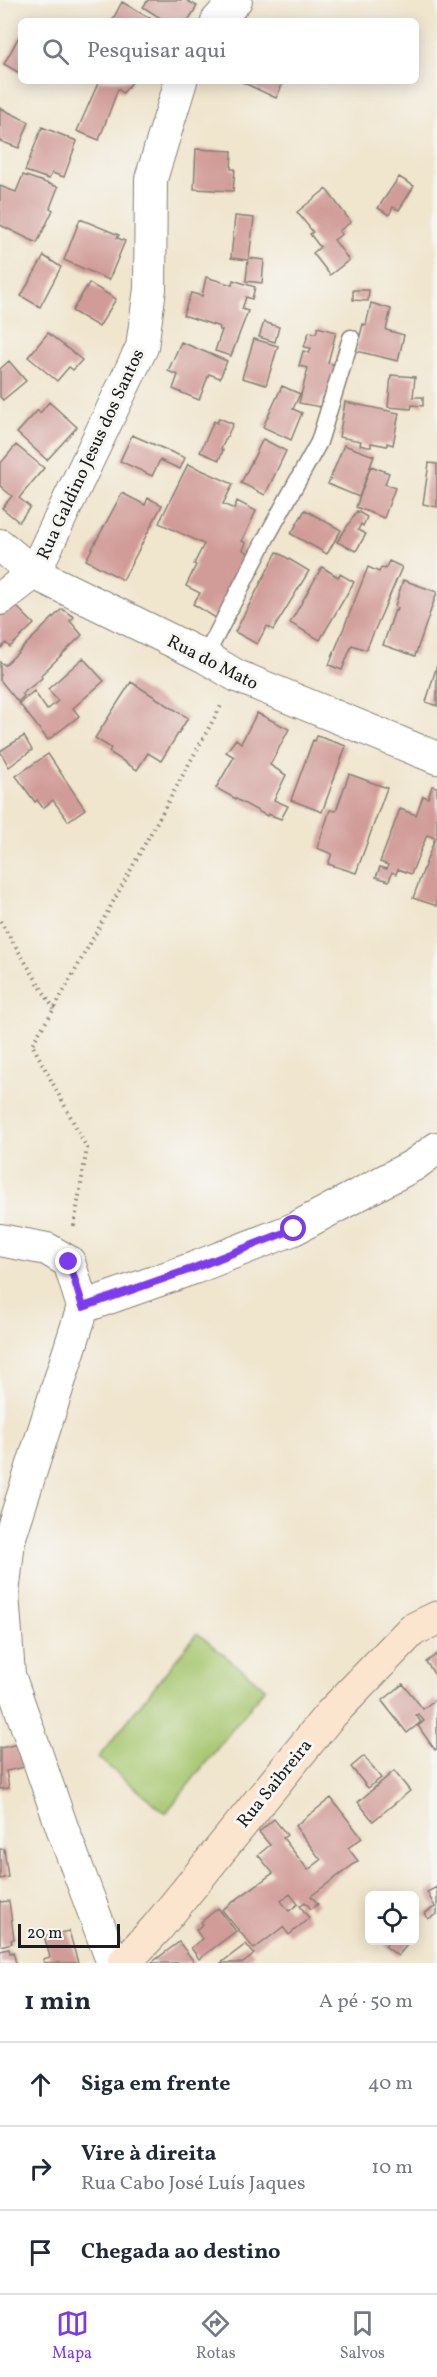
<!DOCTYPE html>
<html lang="pt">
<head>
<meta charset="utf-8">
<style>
	:root { --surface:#fff; --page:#f2f2f3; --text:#1f2937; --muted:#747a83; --line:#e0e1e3; --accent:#7c3aed }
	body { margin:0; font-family:Vollkorn,serif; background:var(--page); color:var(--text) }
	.controls { position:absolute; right:18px; bottom:18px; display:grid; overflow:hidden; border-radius:9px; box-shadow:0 3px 15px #0003 }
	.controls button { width:54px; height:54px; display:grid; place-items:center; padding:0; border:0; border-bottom:2px solid var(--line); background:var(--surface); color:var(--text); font:30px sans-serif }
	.scale { position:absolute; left:18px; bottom:15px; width:102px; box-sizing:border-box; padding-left:6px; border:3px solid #1c1c1c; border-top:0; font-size:16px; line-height:21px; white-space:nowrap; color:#1c1c1c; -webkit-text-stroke:4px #f6f6f2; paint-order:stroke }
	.stop { position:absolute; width:18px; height:18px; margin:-14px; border:4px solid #7c3aed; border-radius:50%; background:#fff }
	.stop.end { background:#7c3aed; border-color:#fff; box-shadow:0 2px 6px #0008 }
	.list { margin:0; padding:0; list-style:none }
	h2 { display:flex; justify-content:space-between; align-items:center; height:78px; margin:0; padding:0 24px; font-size:26px }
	h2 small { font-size:20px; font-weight:400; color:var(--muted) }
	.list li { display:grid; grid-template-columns:39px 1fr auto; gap:18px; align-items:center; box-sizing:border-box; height:84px; padding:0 24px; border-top:2px solid var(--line) }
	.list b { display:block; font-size:22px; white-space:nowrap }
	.list p { margin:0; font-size:20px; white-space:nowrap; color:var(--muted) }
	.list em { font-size:20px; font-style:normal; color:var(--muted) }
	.icon { flex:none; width:33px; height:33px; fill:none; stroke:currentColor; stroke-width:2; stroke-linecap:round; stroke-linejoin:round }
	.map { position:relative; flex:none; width:437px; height:1963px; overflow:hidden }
	.search { position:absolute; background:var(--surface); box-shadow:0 3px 15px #0003; left:18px; right:18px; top:18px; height:66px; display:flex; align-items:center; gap:15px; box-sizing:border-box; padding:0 21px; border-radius:9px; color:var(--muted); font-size:22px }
	.sheet { height:330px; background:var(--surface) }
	nav { display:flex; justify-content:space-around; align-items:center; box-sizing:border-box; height:84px; border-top:2px solid var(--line); background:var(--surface); font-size:16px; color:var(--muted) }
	nav a { display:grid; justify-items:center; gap:3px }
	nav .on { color:var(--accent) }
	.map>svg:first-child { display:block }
	.green { fill:#a7c871; stroke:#627246; stroke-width:1.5 }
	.building { fill:#d19b97; fill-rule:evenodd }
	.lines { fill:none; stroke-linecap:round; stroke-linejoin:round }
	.lane-casing { stroke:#868074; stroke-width:19 }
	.street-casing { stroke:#868074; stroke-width:34 }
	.secondary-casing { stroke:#868074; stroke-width:35 }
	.path { stroke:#868074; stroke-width:4; stroke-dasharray:1.5 4.5; stroke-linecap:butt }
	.lane { stroke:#fff; stroke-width:16 }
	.street { stroke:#fff; stroke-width:32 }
	.secondary { stroke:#fbe5cf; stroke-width:33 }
	.route { stroke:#7c3aed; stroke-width:8 }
	.labels { text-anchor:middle; stroke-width:6; stroke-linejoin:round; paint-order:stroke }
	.street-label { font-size:18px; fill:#1c1c1c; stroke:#f6f6f2 }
</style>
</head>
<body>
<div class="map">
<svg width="437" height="1963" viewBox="0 0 437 1963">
	<rect width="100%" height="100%" fill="#f6f6f2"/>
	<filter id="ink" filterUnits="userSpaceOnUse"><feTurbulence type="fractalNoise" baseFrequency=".0167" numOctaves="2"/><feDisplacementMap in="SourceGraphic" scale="12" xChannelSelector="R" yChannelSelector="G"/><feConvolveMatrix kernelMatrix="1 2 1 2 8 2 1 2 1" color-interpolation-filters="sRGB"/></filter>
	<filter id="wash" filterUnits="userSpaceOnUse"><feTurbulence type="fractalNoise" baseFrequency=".008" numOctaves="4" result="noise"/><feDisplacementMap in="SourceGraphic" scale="24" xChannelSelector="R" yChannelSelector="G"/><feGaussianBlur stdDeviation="1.35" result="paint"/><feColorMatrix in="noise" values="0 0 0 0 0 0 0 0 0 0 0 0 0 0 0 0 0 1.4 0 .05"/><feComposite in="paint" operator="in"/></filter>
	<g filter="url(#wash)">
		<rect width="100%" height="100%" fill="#f0e5cd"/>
		<path class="green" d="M197,1633L265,1688L166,1813L98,1758Z"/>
		<g id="blocks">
			<path class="building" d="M148,0H186L197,6L188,21H165L143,7Z
				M122,2L139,12L155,21H112Z
				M21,33V74L4,64Z
				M99,81H133L123,93L118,89L99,140L77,131Z
				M240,81H284L276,98Z
				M0,108L29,122L19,148L0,141Z
				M42,127L77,141L64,177L52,173L49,179L25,171Z
				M196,149L232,151L231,169H235L233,191L194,189Z
				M23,175L58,187L50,208L53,210L37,243L0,225V186L16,192Z
				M399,177L414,186L399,210L393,207L389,215L378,208Z
				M326,189L351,222L339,231L342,234L334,240L349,260L330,275L313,253L320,247L310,234L313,232L297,212Z
				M235,216L254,218L249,258L264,260L262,283L246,281L248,260L231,258Z
				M80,219L119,235L117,238L125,241L109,280L64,260Z
				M44,256L61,267L40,307L21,296Z
				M206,277L232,285L233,280L255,287L252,299L246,297L242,309L248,311L231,356L215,351L222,330H219L220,327L183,315L191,293L202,296Z
				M89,283L116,299L99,327L72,311Z
				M353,290H369L368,301L353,300Z
				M371,303L391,309L386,330L404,335L398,361L356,351L363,324L366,325Z
				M264,322L279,327L275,342L259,337Z
				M318,327L336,332L328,363L337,365L325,398H322L320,407L299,403L308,368L299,366L303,351L309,353L311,348L304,347L309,332L316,333Z
				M48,333L82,360L73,370L69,367L57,381L28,357Z
				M254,339L278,346L266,385L242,378Z
				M181,342L227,361L220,378L209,374L199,400L173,389L178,375L168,371Z
				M9,361L26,381L3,400L0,397V369Z
				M391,375L415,377L413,397H423V406L412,405L411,409L388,407Z
				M282,386L300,394L293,409L302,413L291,440L263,427Z
				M49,402L77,427L47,460L17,433L38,410L40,413Z
				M345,402L399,413L393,445L387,443V446L371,443V447H368L360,445L361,441L339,437Z
				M219,418L233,424L221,449L223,450L219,460L200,452L214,421L217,423Z
				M132,435L185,458L180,469L160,460L152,476L120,461Z
				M263,439L286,451L265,495L241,483Z
				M16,445L44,468L19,498L30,507L19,522L2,508L12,496L0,486V464Z
				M344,445L374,456L359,497L328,484Z
				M429,463L437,464V507L423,504Z
				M188,464L233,484L223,504L234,509L237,501L256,511L242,541L246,543L243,550L254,556L219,620L193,604L200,593L186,586L196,565L194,564L204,544L159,523Z
				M371,466L389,473L385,484L395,488L384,518L356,507Z
				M122,493L145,505L148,498L162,505L123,580L86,560Z
				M305,510L341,530L327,554L291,534Z
				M357,511L367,517L363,526L361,524L358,530L366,534L356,551L337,542Z
				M277,552L309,571L273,630L267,626L257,644L235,632Z
				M389,561L402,567L366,650L352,645L342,670L329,665L368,567L379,572L381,568L385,569Z
				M322,567L338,577L340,574L354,582L320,640L290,623Z
				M403,580L437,592L415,656L383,645L395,610L396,611L398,608L395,606Z
				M10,600L34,624L10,647L6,643L0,649V610Z
				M62,609L74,617L70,621L82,635L41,675L42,678L22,694L24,696L18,702L0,680V662L5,665Z
				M83,658L104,681L73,708L79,716L48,740L19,703L34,691L47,710L58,701L48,689Z
				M437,665V706L426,702Z
				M131,682L188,718L161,761L148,753L137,770L109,752L111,748L95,738Z
				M257,713L289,729L270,765L286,775L274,800L288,806L281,819L268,814L267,816L216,788L234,757L226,752L236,739L241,743Z
				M24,736L32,750L9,767L0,751Z
				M317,736L346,746L322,812L291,800L313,740L315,741Z
				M48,754L85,809L68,821L53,800L43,808L37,800L35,802L16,776Z
				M349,774L387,788L356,873L328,864L332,854L317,848L330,810L336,811Z
				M432,786L437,787V906L413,898L435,838L427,835L411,874L398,869L396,874L392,872L389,881L376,877L380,867L387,869L388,865L380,862L400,809L416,815L423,796L428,798Z
				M437,1654V1678L426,1662Z
				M403,1684L423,1709L437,1698V1748L435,1750L418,1726L424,1721L418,1714L416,1715L421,1722L407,1733L382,1701Z
				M18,1744L25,1767L6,1771L9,1788L0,1789V1748Z
				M364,1756L381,1778L368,1788L351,1767Z
				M394,1771L410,1791L373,1821L358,1802Z
				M331,1798L362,1838L348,1848L358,1861L311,1896L318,1904L311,1909L305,1902L300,1906L309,1918L289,1935L283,1927L254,1949L222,1910L273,1873L258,1855L270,1845L259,1832L274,1819L287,1835L283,1838L308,1870L321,1860L295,1826ZM290,1894L298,1904L289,1911L281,1901Z
				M0,1849H4L8,1877L0,1879Z
				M437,1887V1914L428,1919L425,1913L435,1907L427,1892Z
				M9,1901L14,1939L11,1940L12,1943L0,1946V1902Z
				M218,1908L236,1931L199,1959L191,1948L202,1939L196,1930L203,1924L201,1922Z
				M69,1931L78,1963H44L43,1959L50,1957L44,1936Z
				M390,1940H411L398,1956L385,1946Z
				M179,1942L195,1963H151Z
				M246,1944L254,1954L251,1957L243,1963H221Z
				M9,1949L10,1953L13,1952L16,1963H0V1951Z"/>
		</g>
	</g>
	<g filter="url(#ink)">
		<use href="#blocks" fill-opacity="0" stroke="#868074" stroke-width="1.5"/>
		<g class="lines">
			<defs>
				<path id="lane" d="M205,657L266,538L319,442L351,338"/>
				<path id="street" d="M217,21L236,0
					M0,545L34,573L205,657L237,676L437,758
					M0,599L34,573L142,347L150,289L151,179L181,81
					M0,1240L47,1249L69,1262L83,1307L9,1540L3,1594L9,1675L64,1833L113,1963
					M83,1307L194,1268L294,1229L414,1165L437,1148"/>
				<path id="secondary" d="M124,1963L156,1929L329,1716L412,1630L437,1618"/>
			</defs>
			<use href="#lane" class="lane-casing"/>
			<use href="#street" class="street-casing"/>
			<use href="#secondary" class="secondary-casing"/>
			<path class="path" d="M0,921L54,1009
				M74,1226L87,1148L32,1044L54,1009L222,704"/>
			<use href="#lane" class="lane"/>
			<use href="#street" class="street"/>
			<use href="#secondary" class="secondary"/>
		</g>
	</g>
	<g class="lines" filter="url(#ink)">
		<path class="route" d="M69,1262L83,1307L194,1268L294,1229"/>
	</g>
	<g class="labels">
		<g class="street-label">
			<text transform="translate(90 454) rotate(-65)" y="6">Rua Galdino Jesus dos Santos</text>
			<text transform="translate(213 662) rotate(27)" y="6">Rua do Mato</text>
			<text transform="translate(274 1783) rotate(-51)" y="6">Rua Saibreira</text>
		</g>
	</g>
</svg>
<div class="controls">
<button><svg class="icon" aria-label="locate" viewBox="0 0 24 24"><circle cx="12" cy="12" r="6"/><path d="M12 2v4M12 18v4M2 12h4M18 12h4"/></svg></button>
</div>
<div class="scale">20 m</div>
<div class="stop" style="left:294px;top:1229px"></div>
<div class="stop end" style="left:69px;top:1262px"></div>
<div class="search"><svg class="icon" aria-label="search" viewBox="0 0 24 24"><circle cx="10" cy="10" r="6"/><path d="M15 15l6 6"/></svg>Pesquisar aqui</div>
</div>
<section class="sheet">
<h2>1 min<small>A pé · 50 m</small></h2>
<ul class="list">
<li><svg class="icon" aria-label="ahead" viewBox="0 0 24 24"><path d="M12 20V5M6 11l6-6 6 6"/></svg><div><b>Siga em frente</b></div><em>40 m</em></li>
<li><svg class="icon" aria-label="right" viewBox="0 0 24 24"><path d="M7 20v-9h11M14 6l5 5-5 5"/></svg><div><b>Vire à direita</b><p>Rua Cabo José Luís Jaques</p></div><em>10 m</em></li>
<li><svg class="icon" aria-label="arrive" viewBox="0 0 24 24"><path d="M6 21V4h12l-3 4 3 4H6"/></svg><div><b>Chegada ao destino</b></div></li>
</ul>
</section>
<nav>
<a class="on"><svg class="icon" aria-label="map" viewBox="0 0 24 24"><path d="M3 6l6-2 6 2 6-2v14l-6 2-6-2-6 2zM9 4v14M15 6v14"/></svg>Mapa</a>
<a><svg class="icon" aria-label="directions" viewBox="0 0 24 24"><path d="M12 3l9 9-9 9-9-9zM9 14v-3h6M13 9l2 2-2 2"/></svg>Rotas</a>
<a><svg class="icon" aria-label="saved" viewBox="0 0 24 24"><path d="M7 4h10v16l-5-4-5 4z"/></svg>Salvos</a>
</nav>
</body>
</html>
